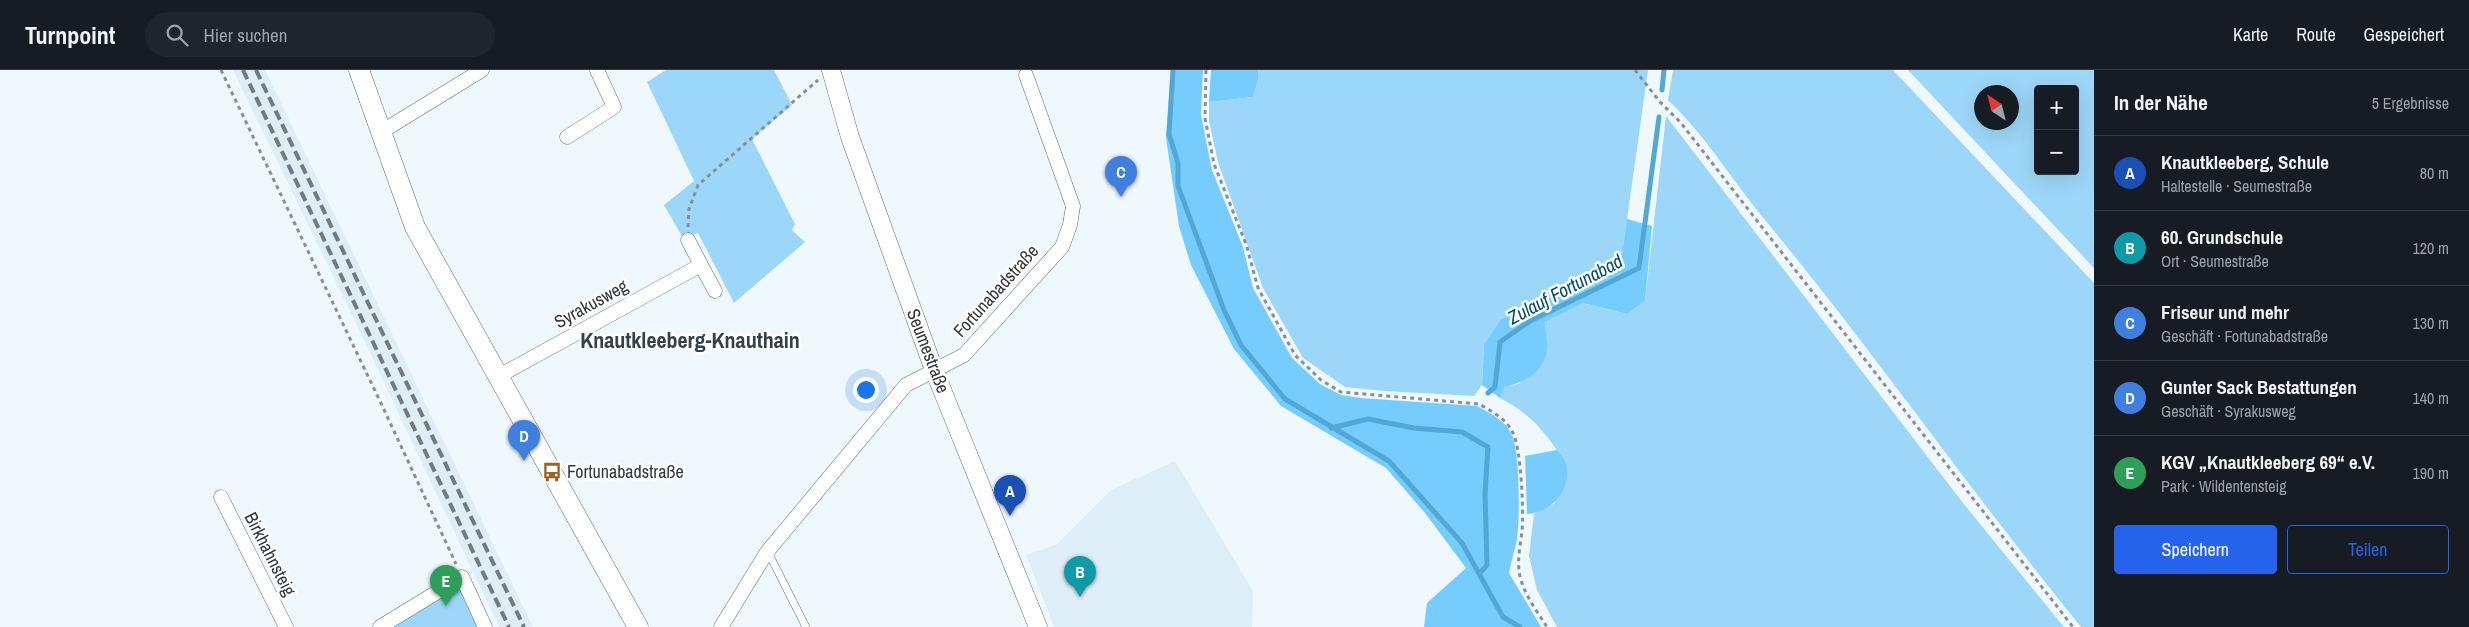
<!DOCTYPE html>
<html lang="de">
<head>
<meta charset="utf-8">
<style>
	:root { --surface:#171b24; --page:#20242c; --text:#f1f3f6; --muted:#9ea1a6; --line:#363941; --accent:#2563eb }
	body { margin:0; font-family:"Archivo Narrow",sans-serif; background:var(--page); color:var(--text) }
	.controls { position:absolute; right:15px; top:15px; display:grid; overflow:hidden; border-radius:5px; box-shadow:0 5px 20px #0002 }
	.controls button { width:45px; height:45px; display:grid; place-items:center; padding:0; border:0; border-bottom:1px solid var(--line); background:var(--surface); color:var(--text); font:25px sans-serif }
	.compass { position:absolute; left:1974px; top:15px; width:45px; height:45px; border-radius:50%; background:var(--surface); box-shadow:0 5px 20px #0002; rotate:325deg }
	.you { position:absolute; left:865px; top:319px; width:18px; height:18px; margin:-12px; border:4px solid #fff; border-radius:50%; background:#1a73e8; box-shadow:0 0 0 8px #1a73e833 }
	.badge { display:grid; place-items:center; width:32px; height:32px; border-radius:50%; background:var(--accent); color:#fff; font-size:16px; font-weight:700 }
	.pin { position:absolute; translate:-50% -41px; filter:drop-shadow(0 1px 2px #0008) }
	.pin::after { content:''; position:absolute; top:26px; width:18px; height:15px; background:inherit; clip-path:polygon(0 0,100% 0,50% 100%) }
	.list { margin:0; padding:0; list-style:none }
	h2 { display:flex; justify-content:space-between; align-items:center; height:65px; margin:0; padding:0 20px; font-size:21px }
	h2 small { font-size:16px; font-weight:400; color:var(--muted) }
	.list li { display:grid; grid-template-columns:32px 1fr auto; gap:15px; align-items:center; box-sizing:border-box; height:75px; padding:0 20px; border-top:1px solid var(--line) }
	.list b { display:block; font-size:19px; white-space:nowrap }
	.list p { margin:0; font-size:16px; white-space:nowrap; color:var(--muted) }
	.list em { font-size:16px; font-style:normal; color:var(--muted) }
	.actions { display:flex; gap:10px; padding:15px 20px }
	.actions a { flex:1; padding:11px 0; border:1px solid var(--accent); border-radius:5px; text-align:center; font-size:18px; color:var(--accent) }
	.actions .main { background:var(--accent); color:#fff }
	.icon { flex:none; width:28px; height:28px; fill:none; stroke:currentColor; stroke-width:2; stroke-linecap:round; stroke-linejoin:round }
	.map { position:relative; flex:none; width:2094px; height:557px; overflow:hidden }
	header { display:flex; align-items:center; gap:30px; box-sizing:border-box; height:70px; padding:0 25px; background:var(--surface); border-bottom:1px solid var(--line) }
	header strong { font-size:24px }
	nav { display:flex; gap:28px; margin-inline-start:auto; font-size:18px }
	.search { width:350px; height:45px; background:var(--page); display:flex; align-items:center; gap:12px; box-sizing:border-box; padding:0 18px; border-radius:28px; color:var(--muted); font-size:19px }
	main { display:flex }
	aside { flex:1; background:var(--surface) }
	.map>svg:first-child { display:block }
	.built { fill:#deeef9 }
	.green { fill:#9cd6f8; fill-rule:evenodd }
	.forest { fill:#76ccfd }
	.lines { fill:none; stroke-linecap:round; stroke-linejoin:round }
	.stream { stroke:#51a8d7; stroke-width:5 }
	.service-casing { stroke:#616e76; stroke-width:8 }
	.minor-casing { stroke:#616e76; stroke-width:15 }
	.tertiary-casing { stroke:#616e76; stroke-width:19 }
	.secondary-casing { stroke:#616e76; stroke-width:21 }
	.path { stroke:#899095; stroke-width:3; stroke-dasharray:4 4; stroke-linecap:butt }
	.service { stroke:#fff; stroke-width:7 }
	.minor { stroke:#fff; stroke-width:14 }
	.tertiary { stroke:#fff; stroke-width:18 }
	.secondary { stroke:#fff; stroke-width:20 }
	.rail { stroke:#737a7e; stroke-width:4; stroke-dasharray:10 5; stroke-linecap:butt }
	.labels { text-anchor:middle; stroke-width:5; stroke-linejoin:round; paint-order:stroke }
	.street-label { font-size:18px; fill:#32373b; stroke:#fff }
	.poi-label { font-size:18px; fill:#32373b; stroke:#fff; text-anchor:start }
	.water-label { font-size:19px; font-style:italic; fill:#004c6b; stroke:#fff }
	.district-label { font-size:22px; font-weight:bold; fill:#354148; stroke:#fff }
</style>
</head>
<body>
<header>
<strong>Turnpoint</strong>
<div class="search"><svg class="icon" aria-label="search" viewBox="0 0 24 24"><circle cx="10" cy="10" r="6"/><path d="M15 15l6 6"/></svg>Hier suchen</div>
<nav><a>Karte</a><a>Route</a><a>Gespeichert</a></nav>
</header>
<main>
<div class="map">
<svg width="2094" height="557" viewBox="0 0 2094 557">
	<rect width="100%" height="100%" fill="#eff8fd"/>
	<path class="built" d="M233,0H265L533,557H499L366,274Z
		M1175,391L1253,521L1252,557H1054L1026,485L1057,474L1111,420Z"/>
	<path class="green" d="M666,0H774L792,35L752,69L795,154L792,160L805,172L734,233L698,163L683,168L664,135L694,111L647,12Z
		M1258,0H1648L1622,185L1500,250L1484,274L1482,315L1474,326L1385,321L1345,317L1303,288L1263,218L1218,92L1209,51V32L1253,27L1258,10Z
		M1673,0H1893L2094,213V557H2081C1971,422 1872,279 1761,145C1730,107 1704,64 1668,30Z
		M1908,0H2094V198ZM2038,19H2075V101H2038ZM1982,22H2012V52H1982Z
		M1666,46L1963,433L2064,557H1557L1537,520L1529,486L1534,444L1555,433L1566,393C1545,363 1534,346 1500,328L1503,317L1519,314L1547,279L1545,252L1582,233L1627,244L1645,231Z
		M458,516L478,557H392Z"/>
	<path class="forest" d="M1171,0H1203L1201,45L1212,100L1243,177L1253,218L1292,288L1320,314L1341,325L1360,328L1477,336C1490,343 1506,351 1512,365C1520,383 1520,449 1517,469C1515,480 1511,491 1509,503L1541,557H1424L1427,533L1466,498L1425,443L1386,398L1281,336L1234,279L1191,195L1179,156L1166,68Z
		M1211,0H1258V10L1253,27L1209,32Z
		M1627,149L1652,156L1645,231L1627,244L1583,233L1545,252C1545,261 1548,271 1547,279C1545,302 1523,313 1504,317L1500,328L1482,315L1484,274L1500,250L1622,185Z
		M1557,380C1560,384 1565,389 1566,394C1572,419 1552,443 1527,444L1525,386Z"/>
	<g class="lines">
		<path class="stream" d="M1173,0L1169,64L1178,93V116L1224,240L1241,275L1285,329L1389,391L1462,473L1503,547L1520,557
			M1662,20L1664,0
			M1488,323L1495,317L1500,272L1530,251L1639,198L1659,47
			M1331,358L1368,349L1414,358L1462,362L1488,377L1485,423L1487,495L1480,503"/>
		<defs>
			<path id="service" d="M768,482L806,557"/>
			<path id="minor" d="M381,62L482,0
				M567,67L614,37L597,0
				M688,170L701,195
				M499,306L701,195L715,221
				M221,427L286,557
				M380,557L462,507L485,557
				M721,557L767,482L906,315L964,285L1062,177L1070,155L1073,136L1026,5"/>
			<path id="tertiary" d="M831,0L850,67L934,300L1038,557"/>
			<path id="secondary" d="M359,0L415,157L638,557"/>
		</defs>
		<use href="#service" class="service-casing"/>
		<use href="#minor" class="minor-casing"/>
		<use href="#tertiary" class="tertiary-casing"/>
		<use href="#secondary" class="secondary-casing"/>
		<path class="path" d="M221,0L379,329L456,494
			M1206,0L1205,48L1214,94L1246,174L1258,218L1295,285L1321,310L1341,322L1479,334C1491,341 1507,349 1513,363C1521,378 1524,443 1522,461C1520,478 1516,494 1521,510C1526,527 1538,543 1547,557
			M1635,0L1660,32L1681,53L2073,557
			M688,157L689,139L698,115L818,10"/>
		<use href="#service" class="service"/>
		<use href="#minor" class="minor"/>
		<use href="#tertiary" class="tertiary"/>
		<use href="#secondary" class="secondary"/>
		<path class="rail" d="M243,0L509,557
			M256,0L524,557"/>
	</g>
	<defs>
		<symbol id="bus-bare" viewBox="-9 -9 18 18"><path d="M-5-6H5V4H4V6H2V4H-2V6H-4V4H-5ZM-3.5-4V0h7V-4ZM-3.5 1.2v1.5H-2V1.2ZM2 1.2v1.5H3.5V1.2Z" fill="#9f6226" stroke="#fff" stroke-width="2.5" paint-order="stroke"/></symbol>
	</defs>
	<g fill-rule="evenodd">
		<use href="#bus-bare" x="538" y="388" width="28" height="28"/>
	</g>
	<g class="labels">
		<g class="street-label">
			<text transform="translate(996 221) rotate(-48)" y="6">Fortunabadstraße</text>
			<text transform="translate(591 234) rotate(-29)" y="6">Syrakusweg</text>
			<text transform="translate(928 281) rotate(69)" y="6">Seumestraße</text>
			<text transform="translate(270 484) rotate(63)" y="6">Birkhahnsteig</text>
		</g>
		<g class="poi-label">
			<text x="567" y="408">Fortunabadstraße</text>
		</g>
		<g class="water-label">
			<text transform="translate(1565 219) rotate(-28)" y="7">Zulauf Fortunabad</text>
		</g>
		<g class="district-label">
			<text x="690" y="278">Knautkleeberg-Knauthain</text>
		</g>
	</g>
</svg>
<div class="controls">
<button>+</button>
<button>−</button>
</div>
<svg class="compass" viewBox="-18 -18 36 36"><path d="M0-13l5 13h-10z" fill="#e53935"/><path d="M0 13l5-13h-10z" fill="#9ea1a6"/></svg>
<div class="you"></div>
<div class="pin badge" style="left:1010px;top:446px;background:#1a4fb4">A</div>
<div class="pin badge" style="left:1080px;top:527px;background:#0f9aa8">B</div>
<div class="pin badge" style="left:1121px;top:127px;background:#3f7fe0">C</div>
<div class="pin badge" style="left:524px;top:391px;background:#3f7fe0">D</div>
<div class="pin badge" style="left:446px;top:536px;background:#2e9e5b">E</div>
</div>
<aside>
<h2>In der Nähe<small>5 Ergebnisse</small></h2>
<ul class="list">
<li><span class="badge" style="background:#1a4fb4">A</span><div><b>Knautkleeberg, Schule</b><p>Haltestelle · Seumestraße</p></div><em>80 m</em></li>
<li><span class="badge" style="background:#0f9aa8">B</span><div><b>60. Grundschule</b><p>Ort · Seumestraße</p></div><em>120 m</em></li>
<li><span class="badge" style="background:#3f7fe0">C</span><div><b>Friseur und mehr</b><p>Geschäft · Fortunabadstraße</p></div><em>130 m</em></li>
<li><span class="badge" style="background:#3f7fe0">D</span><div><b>Gunter Sack Bestattungen</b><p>Geschäft · Syrakusweg</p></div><em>140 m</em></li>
<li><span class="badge" style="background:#2e9e5b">E</span><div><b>KGV „Knautkleeberg 69“ e.V.</b><p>Park · Wildentensteig</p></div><em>190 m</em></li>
</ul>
<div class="actions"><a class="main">Speichern</a><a>Teilen</a></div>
</aside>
</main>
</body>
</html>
